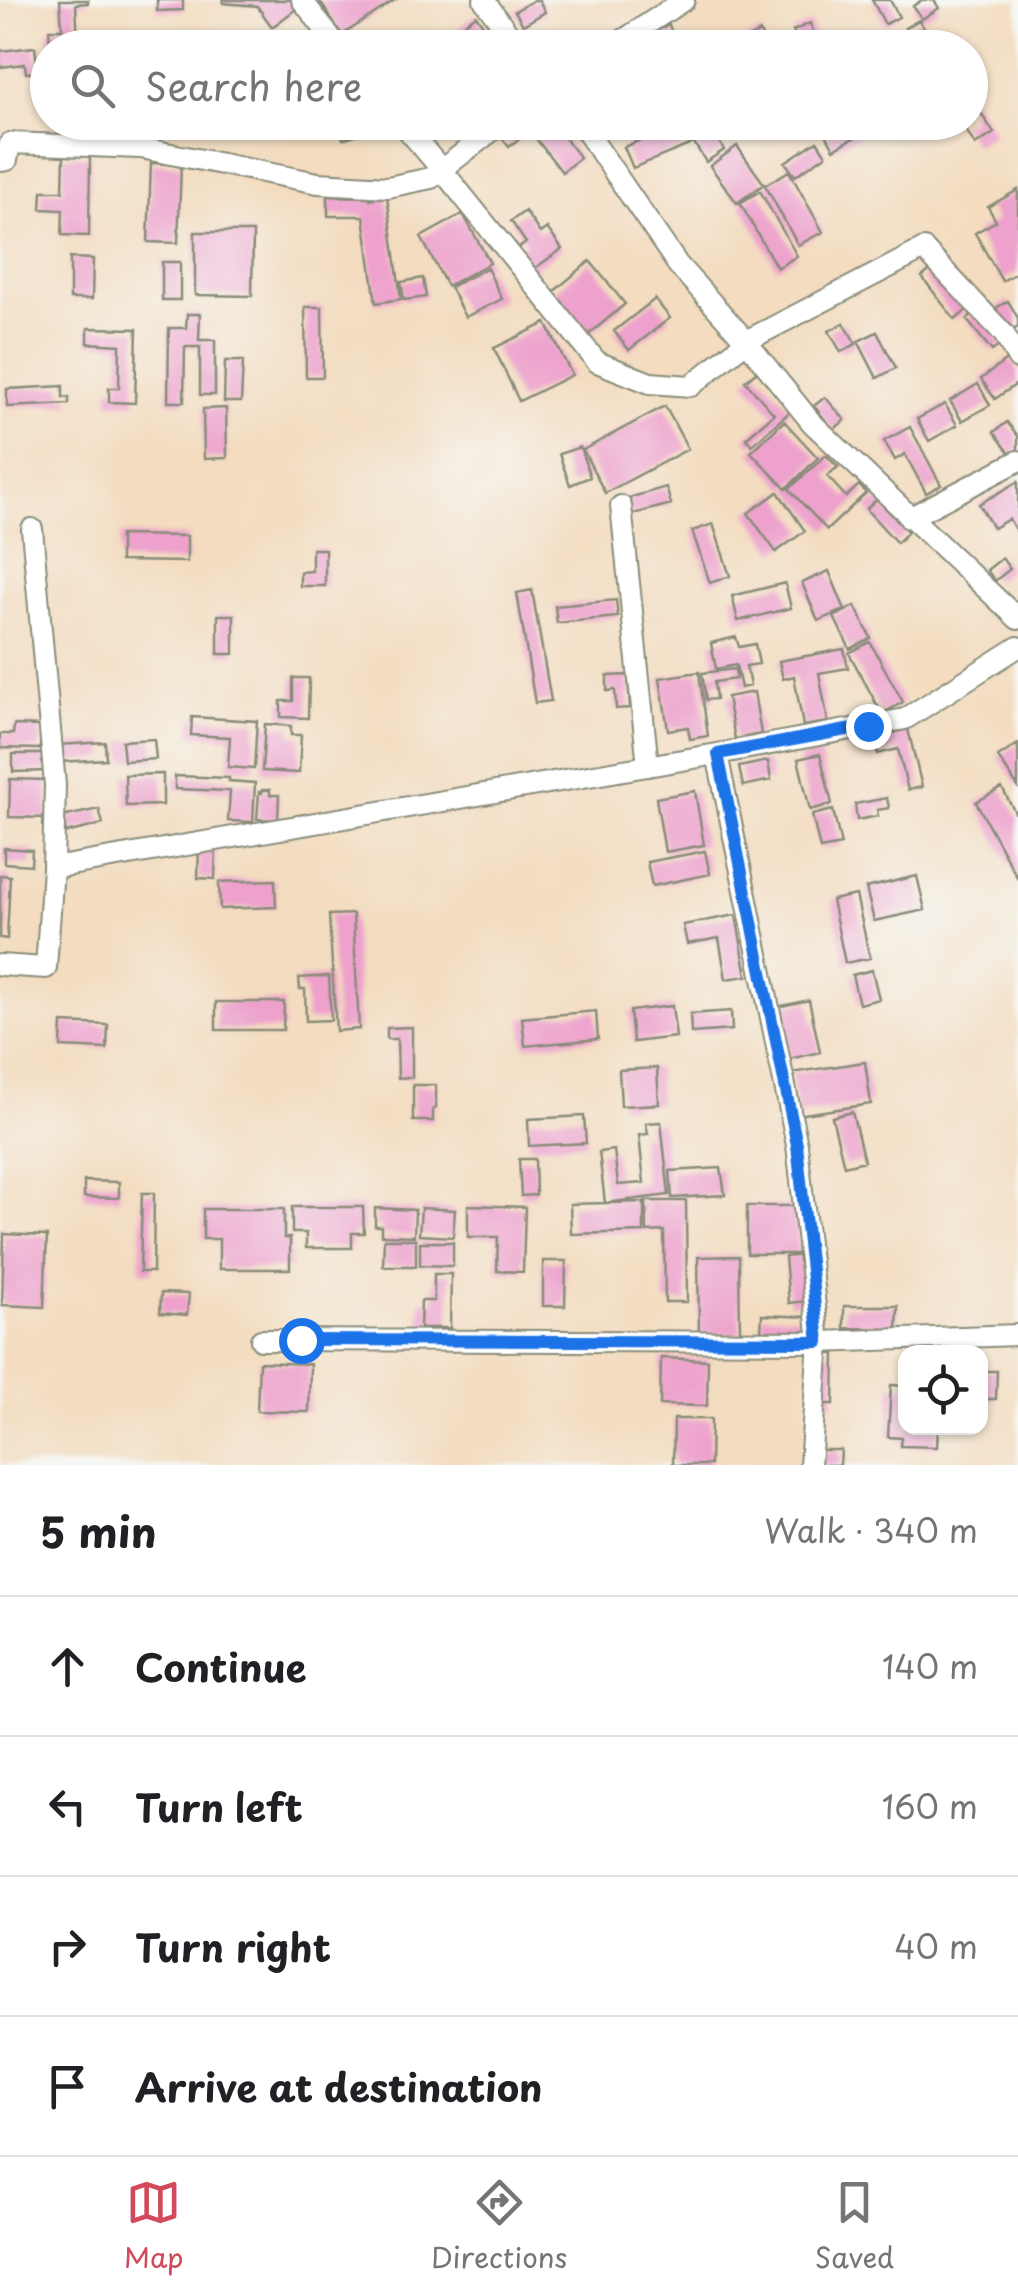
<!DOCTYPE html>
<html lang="en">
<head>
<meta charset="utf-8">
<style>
	:root { --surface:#fff; --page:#f2f2f2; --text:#202124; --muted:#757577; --line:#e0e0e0; --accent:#d1495b }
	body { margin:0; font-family:"Playpen Sans",sans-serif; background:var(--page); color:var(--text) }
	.controls { position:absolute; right:30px; bottom:30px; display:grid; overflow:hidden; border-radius:20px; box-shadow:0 2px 8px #0004 }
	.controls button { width:90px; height:90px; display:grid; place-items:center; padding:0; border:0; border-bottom:2px solid var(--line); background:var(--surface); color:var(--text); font:50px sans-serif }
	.stop { position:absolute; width:30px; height:30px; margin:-22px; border:8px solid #1a73e8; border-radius:50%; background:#fff }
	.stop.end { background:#1a73e8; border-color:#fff; box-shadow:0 2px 10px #0008 }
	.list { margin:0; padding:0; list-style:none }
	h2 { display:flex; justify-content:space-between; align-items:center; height:130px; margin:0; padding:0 40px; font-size:42px }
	h2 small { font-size:32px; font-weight:400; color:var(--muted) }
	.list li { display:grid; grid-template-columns:65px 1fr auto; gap:30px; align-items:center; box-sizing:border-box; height:140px; padding:0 40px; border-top:2px solid var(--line) }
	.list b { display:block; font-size:38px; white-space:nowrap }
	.list em { font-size:32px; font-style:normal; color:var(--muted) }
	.icon { flex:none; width:55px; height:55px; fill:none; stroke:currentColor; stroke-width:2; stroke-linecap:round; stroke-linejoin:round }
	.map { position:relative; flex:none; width:1018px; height:1465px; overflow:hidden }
	.search { position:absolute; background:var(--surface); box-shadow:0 2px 8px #0004; left:30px; right:30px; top:30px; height:110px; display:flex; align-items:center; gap:25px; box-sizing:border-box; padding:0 35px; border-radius:55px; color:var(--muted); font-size:38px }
	.sheet { height:690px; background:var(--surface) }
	nav { display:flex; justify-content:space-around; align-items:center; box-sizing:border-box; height:140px; border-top:2px solid var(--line); background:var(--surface); font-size:28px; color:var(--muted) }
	nav a { display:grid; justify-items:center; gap:5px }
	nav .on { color:var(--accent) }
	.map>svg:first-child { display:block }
	.building { fill:#eda1cc }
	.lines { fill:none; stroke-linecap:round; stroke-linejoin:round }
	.street-casing { stroke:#898c7a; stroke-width:24 }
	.street { stroke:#fff; stroke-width:20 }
	.route { stroke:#1a73e8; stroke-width:12 }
</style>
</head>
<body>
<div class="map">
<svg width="1018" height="1465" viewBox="0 0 1018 1465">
	<rect width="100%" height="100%" fill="#f6f6f2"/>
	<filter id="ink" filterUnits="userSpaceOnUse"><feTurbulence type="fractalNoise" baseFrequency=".01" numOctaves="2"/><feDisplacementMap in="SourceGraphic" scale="20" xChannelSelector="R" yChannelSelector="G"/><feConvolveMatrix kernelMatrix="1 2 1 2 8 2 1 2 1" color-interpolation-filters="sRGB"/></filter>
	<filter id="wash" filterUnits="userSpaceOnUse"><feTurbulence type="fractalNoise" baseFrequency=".0048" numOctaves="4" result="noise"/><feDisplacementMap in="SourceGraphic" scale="40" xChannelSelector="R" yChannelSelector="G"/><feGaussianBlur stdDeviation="2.25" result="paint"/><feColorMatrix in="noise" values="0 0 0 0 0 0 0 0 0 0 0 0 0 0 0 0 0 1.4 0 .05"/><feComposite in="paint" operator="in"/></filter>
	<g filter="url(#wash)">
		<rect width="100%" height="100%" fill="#f3dcbf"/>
		<g id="blocks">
			<path class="building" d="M60,0H88V3L76,4L78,42L50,44L49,29H62Z
				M157,0H183V10L157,11Z
				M223,0H294L299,7L272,27L257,6L223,3Z
				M319,0H395L342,35Z
				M534,0H539L545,12L523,25L515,11Z
				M872,0H890L899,17L885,24Z
				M922,0H934L939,8L922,19L913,6Z
				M476,15L494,40L484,48H464L468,45L457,29Z
				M919,20L936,48H917L905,28Z
				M810,23L820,48H800L793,31Z
				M669,25L678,48H646L641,35Z
				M760,32L767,48H742L740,42Z
				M35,47L38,72L26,73L25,64L0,67V51Z
				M970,96L994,133L975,145L961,122H970Z
				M338,122H380L381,127L343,139Z
				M460,122H490L463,145L451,130Z
				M519,122H552L580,158L562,172L530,131L509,147L501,137Z
				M682,122H708L724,150L706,162L694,143L633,168L624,147Z
				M851,122H882L834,149L827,136Z
				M817,141L826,155L795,176L785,162Z
				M737,146L764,184L737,203L710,166Z
				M64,156H90L89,236L62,235L63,210L41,209L42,191H63Z
				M151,163L181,165L178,243L148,242Z
				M789,171L823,232L798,245L765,185Z
				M1018,190V272L1002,281L975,233L996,221L988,207Z
				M760,191L797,256L777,268L740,203Z
				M328,196L370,197V199L387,196L401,299L376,303L364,216H328Z
				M525,211L540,233L547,228L562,249L531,271L516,250L526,243L511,221Z
				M463,214L490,263L447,286L421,237Z
				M195,232H253L252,296L195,295Z
				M70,258L93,259L92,299H70Z
				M590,261L625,304L587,336L552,293Z
				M162,262H180V300H162Z
				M934,267L967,310L955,320L922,277Z
				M487,268L502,299L465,317L450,287Z
				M423,278L426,297L404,300L401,282Z
				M655,299L670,318L629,350L614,331Z
				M1008,301L1018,318V327L1009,332L996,308Z
				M305,307H322L323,377H306Z
				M977,311L1003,343L992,351L967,320Z
				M187,314H200L199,340H215V395H200V347H185L184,402H168L169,328H186Z
				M546,323L572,375L519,401L494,348Z
				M844,323L856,344L841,352L829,331Z
				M88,328L137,329L135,403L109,402V388H119L120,345L88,343Z
				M877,332L896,368L877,378L858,341Z
				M1009,358L1018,371V383L995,399L981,379Z
				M225,361H243L241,402H224Z
				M757,371L792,410L752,445L746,438L774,414L745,381Z
				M978,384L990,405L962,421L950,401Z
				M63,386V398L69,397V404L7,407V389Z
				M825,397L845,420L833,430L814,406Z
				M945,404L957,425L929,441L917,419Z
				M665,406L688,449L605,493L583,450Z
				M226,408L227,458L204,459L203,409Z
				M784,421L818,458L786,489L751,452Z
				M1007,422L1018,436V450L1011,455L994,432Z
				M910,427L941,485L926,493L905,454L895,460L884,441Z
				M580,447L590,477L570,485L559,454Z
				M826,455L838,467L827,476L846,497L859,485L866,493L827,530L789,489Z
				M1018,482V534L1009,519L993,528L979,504Z
				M666,487L671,504L630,515L625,499Z
				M778,492L805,531L776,552L748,513Z
				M877,499L908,532L897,543L866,509Z
				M713,524L730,576L710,583L692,531Z
				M120,535L187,536V562L120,561Z
				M312,549H325V586H300V572L312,571Z
				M1002,558L1010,569L995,581L987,570Z
				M829,571L845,610L818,621L802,583Z
				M785,583L791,608L738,621L732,596Z
				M532,590L551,701L535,703L517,593Z
				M616,600L618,617L557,623L555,606Z
				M855,606L871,638L850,649L834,617Z
				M218,615H234V654H218Z
				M736,637L739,647L755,644L759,664L746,666L750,686L741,688L736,665L716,669L711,643Z
				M870,642L903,702L882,714L849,653Z
				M844,649L848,668L819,673L828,722L803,726L794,676L783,679L779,661Z
				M735,669L736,679L714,682L716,699L706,700L702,673Z
				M699,672L708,736L690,739L688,727L668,730L660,678Z
				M628,675L630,708L616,709L615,690L607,691V676Z
				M293,678H309L308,718L281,717V701H293Z
				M754,692L761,734L735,739L727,697Z
				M192,717L257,721L254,769L228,767L230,737L191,735Z
				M265,724L291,726V735H301L299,773L262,771Z
				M14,725L41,726L40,749L0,748V734H13Z
				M908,729L922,787L908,790L898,749L878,754L875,737Z
				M154,739L156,759L124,761L122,741Z
				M105,742L106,759L60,762L59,745Z
				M1018,744V787L998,757Z
				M13,754H47V771L13,772Z
				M820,754L832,804L810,810L798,759Z
				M768,761L771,780L743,786L739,767Z
				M163,774V805L126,806L125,775Z
				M175,776L229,778V781L255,783L253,822L228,821L230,791L175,789Z
				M10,779L48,780V818L9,817Z
				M1002,788L1018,818V879L976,802Z
				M262,790H270V795H279L278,820L257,819L259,792L262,793Z
				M695,791L704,845L665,852L656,798Z
				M887,798L889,808L877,810L878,816L857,820L855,804Z
				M99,809L103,824L66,833L62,817Z
				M833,810L841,845L820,849L812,815Z
				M199,845L216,846L215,879L198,878Z
				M4,848L32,850L31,865L4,863Z
				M705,851L710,874L652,886L647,862Z
				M0,875L10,876L7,939L0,938Z
				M917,876L925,910L874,921L866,888Z
				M275,880L276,907L220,909L219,882Z
				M856,895L870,958L845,963L832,900Z
				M353,914L359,1029L336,1031L329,915Z
				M736,915L747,976L726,979L719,938L687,944L683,925Z
				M872,970L879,999L859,1004L852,975Z
				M329,976L331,1020L306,1021L305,989H300L299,978Z
				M809,1000L820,1052L789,1059L777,1007Z
				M216,1002H284L283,1030H216Z
				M672,1006L676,1037L633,1042L630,1011Z
				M596,1011L598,1039L525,1046L522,1018Z
				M731,1011L732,1030L691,1033L690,1014Z
				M62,1023L108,1025L107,1049L61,1047Z
				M412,1027V1077L398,1078L397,1039H387V1028Z
				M865,1062L871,1104L797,1115L791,1073Z
				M657,1068L659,1104L621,1106L619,1070Z
				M413,1085H436V1108L433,1109V1121H413Z
				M852,1112L864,1161L844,1166L832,1117Z
				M584,1116L586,1143L529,1146L528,1119Z
				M661,1122L669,1195L605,1203L599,1152L614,1150L618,1185L644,1183L639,1135L648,1134L646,1123Z
				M519,1159H535L536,1195L521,1196Z
				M721,1168L725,1195L672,1198L670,1171Z
				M84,1181L119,1182V1198L84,1197Z
				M142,1193H154L153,1272H140Z
				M646,1201H686L687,1302H665L664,1231L647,1232Z
				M644,1202V1232L571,1234L570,1204Z
				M468,1205L525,1207L523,1272L497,1271L498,1237H468Z
				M747,1206H797L798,1254H747Z
				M292,1207H363L364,1233H352V1248H306V1233H292Z
				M375,1208L415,1210L414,1236L381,1235V1226H375Z
				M421,1208L455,1210L453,1237L419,1235Z
				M203,1209H284V1238H290V1269H219V1239H203Z
				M4,1234L47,1236L44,1307L2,1305Z
				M384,1239H416V1266H383Z
				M420,1242H453V1266L420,1265Z
				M803,1255L807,1301L789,1303L785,1257Z
				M739,1256L740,1334L699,1335L698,1257Z
				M543,1261H566L565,1306H543Z
				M434,1274H451L450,1328H420L421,1301H434Z
				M161,1293L189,1294L187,1315L160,1313Z
				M844,1306H898L897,1329L844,1328Z
				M762,1315L812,1317L811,1333L761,1331Z
				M821,1353L835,1354L834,1404H820Z
				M661,1358L708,1360L707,1406L660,1405Z
				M259,1362L310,1364L309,1412L257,1411Z
				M980,1371H997L996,1399H980Z
				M891,1385L906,1386V1428H938L937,1447L901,1446L902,1438L888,1437Z
				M674,1419H711L710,1465H673Z
				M818,1450H841L840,1465H818Z"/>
		</g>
	</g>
	<g filter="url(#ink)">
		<use href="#blocks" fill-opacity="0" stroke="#898c7a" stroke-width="2.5"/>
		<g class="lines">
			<defs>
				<path id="street" d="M302,0L339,48
					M484,0L519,48
					M611,48L684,0
					M401,122L442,170L597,362L650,383L691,386L746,341L924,249L1004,334L1018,359
					M580,122L678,265L746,341L812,423L1018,619
					M0,161L7,160L10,143L141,148L318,183L388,187L431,178L503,122
					M621,506L648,766
					M909,518L1018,461
					M32,529L55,785L53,868
					M717,754L797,1145L819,1342L810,1465
					M0,965L46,968L53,868L717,754L905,719L1018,647
					M261,1340L819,1342L1018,1335"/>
			</defs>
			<use href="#street" class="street-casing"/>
			<use href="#street" class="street"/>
		</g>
	</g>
	<g class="lines" filter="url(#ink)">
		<path class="route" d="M301,1340L819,1342L797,1145L718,754L868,726"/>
	</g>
</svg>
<div class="controls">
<button><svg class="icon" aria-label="locate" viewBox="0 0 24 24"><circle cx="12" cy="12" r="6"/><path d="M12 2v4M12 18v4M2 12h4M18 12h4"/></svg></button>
</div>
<div class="stop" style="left:301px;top:1340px"></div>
<div class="stop end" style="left:868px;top:726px"></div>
<div class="search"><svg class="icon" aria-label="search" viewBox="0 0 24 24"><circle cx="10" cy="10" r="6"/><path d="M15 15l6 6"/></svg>Search here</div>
</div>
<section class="sheet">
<h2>5 min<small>Walk · 340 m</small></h2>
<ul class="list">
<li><svg class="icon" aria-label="ahead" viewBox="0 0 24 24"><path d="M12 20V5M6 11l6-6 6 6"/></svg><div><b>Continue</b></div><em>140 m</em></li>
<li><svg class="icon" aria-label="left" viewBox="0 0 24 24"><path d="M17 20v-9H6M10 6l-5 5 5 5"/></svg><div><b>Turn left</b></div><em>160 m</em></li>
<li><svg class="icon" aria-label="right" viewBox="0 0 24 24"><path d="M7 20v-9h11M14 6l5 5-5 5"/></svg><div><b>Turn right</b></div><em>40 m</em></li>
<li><svg class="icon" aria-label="arrive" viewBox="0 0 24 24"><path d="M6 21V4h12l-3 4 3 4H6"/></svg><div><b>Arrive at destination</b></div></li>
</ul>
</section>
<nav>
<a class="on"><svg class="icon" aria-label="map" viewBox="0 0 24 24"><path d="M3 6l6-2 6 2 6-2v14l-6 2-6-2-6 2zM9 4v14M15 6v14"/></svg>Map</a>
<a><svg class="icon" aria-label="directions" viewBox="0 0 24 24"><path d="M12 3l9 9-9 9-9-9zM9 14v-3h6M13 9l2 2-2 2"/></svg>Directions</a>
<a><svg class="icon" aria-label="saved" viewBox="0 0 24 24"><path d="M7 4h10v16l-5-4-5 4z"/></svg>Saved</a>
</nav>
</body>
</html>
